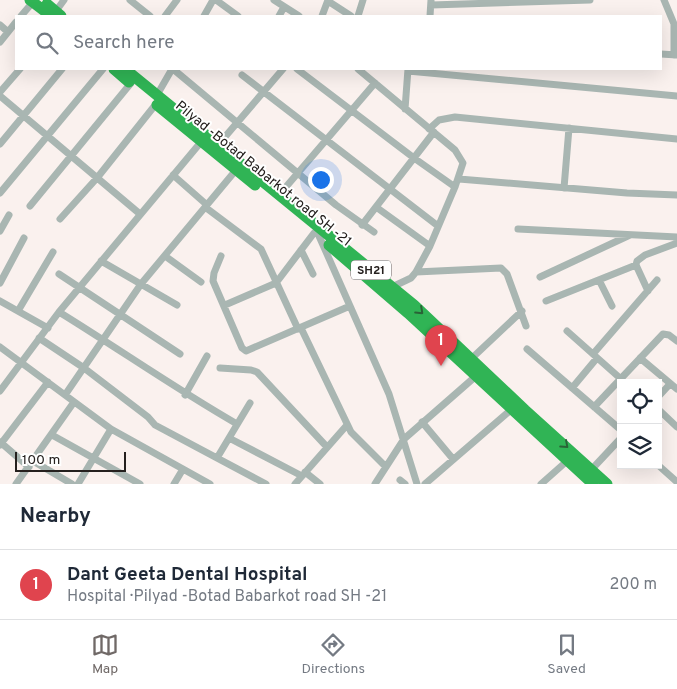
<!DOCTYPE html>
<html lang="en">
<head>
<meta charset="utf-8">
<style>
	:root { --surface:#fff; --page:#f6f6f7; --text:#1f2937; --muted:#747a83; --line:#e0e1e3; --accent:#706967 }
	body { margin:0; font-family:Overpass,sans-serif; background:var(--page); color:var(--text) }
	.controls { position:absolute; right:15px; bottom:15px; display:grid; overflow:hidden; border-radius:0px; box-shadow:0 5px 20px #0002 }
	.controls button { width:45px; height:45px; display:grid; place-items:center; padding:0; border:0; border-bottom:1px solid var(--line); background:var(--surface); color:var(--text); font:25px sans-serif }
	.scale { position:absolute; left:15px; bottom:12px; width:111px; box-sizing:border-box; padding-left:5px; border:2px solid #25201e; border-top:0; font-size:14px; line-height:18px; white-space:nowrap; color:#25201e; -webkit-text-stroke:4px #fff; paint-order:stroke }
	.you { position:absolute; left:320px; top:179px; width:18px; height:18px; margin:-12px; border:4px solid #fff; border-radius:50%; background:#1a73e8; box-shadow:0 0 0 8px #1a73e833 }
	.badge { display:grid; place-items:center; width:32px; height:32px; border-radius:50%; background:var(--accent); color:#fff; font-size:16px; font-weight:700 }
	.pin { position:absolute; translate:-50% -41px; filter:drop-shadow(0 1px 2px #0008) }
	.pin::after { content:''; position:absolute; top:26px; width:18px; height:15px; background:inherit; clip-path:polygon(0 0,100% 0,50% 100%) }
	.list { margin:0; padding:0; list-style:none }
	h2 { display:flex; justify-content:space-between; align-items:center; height:65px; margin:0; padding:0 20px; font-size:21px }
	h2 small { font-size:16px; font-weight:400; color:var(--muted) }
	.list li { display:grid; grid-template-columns:32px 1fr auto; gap:15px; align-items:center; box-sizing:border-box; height:70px; padding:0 20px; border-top:1px solid var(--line) }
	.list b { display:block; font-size:19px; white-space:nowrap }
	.list p { margin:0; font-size:16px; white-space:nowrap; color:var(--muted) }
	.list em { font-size:16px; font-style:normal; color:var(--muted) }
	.icon { flex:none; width:28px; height:28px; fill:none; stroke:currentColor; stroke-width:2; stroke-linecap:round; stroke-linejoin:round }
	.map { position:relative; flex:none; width:677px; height:484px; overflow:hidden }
	.search { position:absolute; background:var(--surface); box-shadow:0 5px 20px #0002; left:15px; right:15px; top:15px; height:55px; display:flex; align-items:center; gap:12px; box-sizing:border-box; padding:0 18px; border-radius:0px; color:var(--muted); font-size:19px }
	.sheet { height:135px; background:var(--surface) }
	nav { display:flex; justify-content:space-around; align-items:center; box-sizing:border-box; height:70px; border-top:1px solid var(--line); background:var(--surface); font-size:14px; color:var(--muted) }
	nav a { display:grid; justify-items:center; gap:2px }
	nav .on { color:var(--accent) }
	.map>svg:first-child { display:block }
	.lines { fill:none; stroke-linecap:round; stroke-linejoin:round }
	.street { stroke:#a9b6b2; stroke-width:7 }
	.fast { stroke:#30b455; stroke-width:11 }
	.oneway { stroke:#2a6337 }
	.labels { text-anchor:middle; stroke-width:4; stroke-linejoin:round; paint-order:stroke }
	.shield { fill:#fff; stroke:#666362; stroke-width:1 }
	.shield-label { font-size:12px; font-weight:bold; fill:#25201e }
	.street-label { font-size:14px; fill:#25201e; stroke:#fff }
</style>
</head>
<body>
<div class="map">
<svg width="677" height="484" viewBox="0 0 677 484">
	<rect width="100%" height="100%" fill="#faf1ee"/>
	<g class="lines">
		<path class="street" d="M130,0L150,16
			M216,0L238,16
			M274,0L299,16
			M664,0L674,24V55
			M328,1L351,16
			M431,5L590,0
			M56,11L64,0
			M21,16L33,2
			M165,16L177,0
			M204,16L213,0
			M279,16L284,7
			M322,16L328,0
			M358,16L363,0
			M430,16L431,0
			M0,25L8,32
			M0,42L16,22
			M661,54L677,55
			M173,69L336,205L374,232
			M297,69L414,158L455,187
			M358,69L455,150L463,163L455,187L430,246L416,272L411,278L392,287
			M408,71L677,96
			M242,75L438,226
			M0,92L20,69
			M157,95L172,69
			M0,96L140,214
			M405,109L408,69
			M429,129L439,120L455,117L677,139
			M0,144L62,69
			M218,145L283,69
			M173,175L207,205
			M459,179L627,193L677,195
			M564,188L569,128
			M0,193L103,69
			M279,195L375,83
			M30,206L131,83
			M205,207L261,249L298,329
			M376,207L430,246
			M60,219L97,178L156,104
			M362,225L434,132
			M518,229L677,237
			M0,231L9,215
			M319,236L389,394L417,484
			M301,250L313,274
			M165,256L201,282
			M221,256L214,273L213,281L242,348L246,351L350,306
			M101,261L177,305
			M416,272L501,268L507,274L526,326
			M59,274L180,354
			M540,277L630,235
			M599,280L612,306
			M0,283L24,238
			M648,291L636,265L637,261L645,255L677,243
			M0,301L48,328
			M546,301L636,265
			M225,305L276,283L314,233
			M18,311L53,252
			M59,312C119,349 176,389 237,424
			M301,328L351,432L386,467
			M567,331L621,379
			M39,338L84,368L148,417L155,425L266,484
			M0,347L111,429L210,484
			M527,349L621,430
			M593,354L657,280
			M640,358L677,389
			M471,359L522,311
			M220,368L251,370L257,372L327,447
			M572,388L597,358
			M0,391L59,312L201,142
			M65,395L141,284L236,170
			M185,395L207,356
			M658,397L670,384
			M594,407L663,334L669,335L677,341
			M658,409L677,427
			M422,422L453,459
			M52,435L140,484
			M229,438L302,476
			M0,442L29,467
			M0,445L48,382
			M217,458L250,403
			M33,461L72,484
			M658,465L677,482
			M592,469L621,438
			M305,472L320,484
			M400,480L405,484
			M16,484L74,402
			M78,484L111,429
			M174,484L183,469
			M295,484L347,425
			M375,484L404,439L476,376
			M425,484L512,409
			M541,484L567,461"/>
		<path class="fast" d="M30,0L51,16
			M47,4L61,16
			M114,69L129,82
			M125,69L414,305L525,410L607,484
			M157,105L255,185
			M329,245L408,313L593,484"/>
	</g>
	<defs><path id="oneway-chevron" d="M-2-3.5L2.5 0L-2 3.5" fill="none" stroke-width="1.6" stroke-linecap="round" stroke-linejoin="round" transform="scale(1.25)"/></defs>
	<g class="oneway">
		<use href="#oneway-chevron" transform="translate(420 311) rotate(43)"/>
		<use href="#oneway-chevron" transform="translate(565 445) rotate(42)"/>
	</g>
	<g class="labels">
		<rect class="shield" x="351" y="260.5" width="40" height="19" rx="4"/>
		<g class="shield-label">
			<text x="371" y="274">SH21</text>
		</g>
		<g class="street-label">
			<text transform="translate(264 173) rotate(39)" y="5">Pilyad -Botad Babarkot road SH -21</text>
		</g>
	</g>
</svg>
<div class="controls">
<button><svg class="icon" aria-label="locate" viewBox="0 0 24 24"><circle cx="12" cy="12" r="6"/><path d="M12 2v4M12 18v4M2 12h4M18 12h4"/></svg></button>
<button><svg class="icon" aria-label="layers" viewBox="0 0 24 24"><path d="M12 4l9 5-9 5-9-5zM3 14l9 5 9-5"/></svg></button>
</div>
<div class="scale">100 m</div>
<div class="you"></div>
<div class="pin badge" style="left:441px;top:366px;background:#e0444e">1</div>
<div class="search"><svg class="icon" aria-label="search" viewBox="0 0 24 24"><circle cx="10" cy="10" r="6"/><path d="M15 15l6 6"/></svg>Search here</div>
</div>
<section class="sheet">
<h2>Nearby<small></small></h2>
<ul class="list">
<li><span class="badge" style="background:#e0444e">1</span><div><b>Dant Geeta Dental Hospital</b><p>Hospital · Pilyad -Botad Babarkot road SH -21</p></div><em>200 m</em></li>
</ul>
</section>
<nav>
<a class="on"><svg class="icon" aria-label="map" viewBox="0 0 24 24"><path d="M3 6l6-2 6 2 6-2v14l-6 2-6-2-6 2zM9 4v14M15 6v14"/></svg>Map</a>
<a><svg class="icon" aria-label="directions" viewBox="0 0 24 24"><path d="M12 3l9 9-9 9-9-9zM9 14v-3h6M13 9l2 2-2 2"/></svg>Directions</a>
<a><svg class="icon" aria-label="saved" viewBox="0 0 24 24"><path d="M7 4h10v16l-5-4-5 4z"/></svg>Saved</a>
</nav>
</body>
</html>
